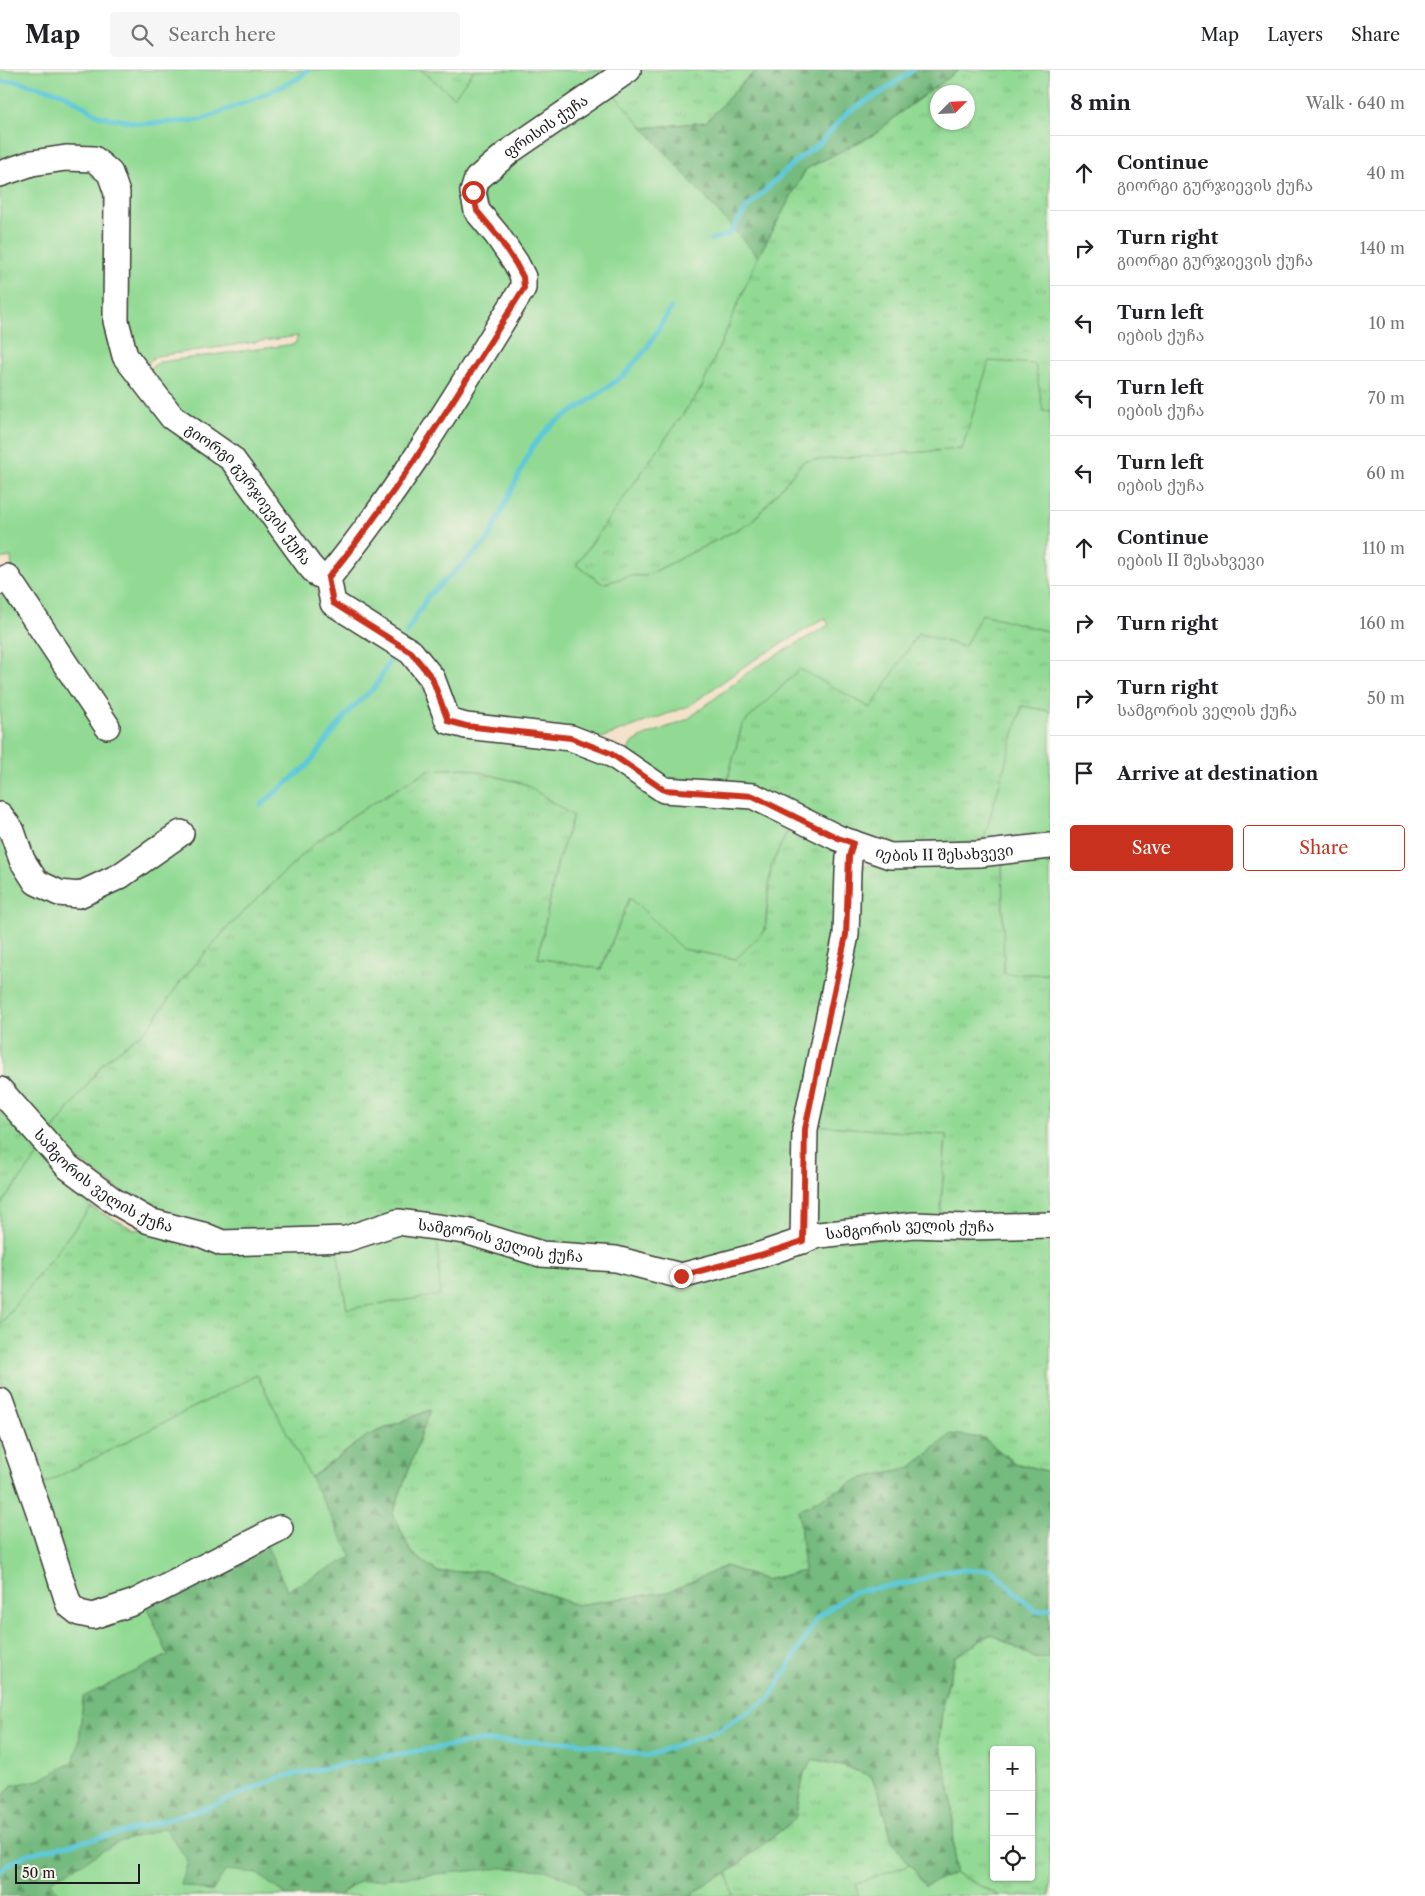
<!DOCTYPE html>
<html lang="en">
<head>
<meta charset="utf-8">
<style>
	:root { --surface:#fff; --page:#f6f6f6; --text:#202124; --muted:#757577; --line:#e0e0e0; --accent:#c8321e }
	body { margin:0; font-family:"Libre Caslon Text","Noto Serif Georgian",serif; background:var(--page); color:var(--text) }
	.controls { position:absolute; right:15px; bottom:15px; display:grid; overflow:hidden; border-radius:5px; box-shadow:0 1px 4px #0004 }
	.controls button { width:45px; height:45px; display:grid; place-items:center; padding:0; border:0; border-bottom:1px solid var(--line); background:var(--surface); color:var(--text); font:25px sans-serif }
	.compass { position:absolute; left:930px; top:15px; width:45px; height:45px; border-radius:50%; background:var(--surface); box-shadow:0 1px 4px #0004; rotate:66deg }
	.scale { position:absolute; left:15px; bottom:12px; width:125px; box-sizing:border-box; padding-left:5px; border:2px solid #1c1c1c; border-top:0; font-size:14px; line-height:18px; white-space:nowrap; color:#1c1c1c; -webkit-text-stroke:4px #f7f3e8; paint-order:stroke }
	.stop { position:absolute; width:15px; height:15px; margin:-11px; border:4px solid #c8321e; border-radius:50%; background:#fff }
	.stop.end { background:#c8321e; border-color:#fff; box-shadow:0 1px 5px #0008 }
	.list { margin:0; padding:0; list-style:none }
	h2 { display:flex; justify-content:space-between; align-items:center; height:65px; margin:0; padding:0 20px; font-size:21px }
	h2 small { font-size:16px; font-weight:400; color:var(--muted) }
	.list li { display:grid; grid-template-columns:32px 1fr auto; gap:15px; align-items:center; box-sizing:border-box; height:75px; padding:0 20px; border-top:1px solid var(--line) }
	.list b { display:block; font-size:19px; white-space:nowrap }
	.list p { margin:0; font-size:16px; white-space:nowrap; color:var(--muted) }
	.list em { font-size:16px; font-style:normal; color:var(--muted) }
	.actions { display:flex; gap:10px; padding:15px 20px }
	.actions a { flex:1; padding:11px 0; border:1px solid var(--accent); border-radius:5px; text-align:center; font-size:18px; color:var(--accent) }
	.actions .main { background:var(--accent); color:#fff }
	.icon { flex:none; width:28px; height:28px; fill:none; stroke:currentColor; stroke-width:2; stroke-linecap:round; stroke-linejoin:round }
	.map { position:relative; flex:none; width:1050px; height:1826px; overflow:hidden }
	header { display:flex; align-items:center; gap:30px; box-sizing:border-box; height:70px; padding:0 25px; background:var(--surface); border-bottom:1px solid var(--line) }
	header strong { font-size:24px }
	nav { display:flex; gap:28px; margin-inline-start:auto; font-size:18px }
	.search { width:350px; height:45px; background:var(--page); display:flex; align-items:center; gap:12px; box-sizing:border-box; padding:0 18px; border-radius:5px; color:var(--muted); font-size:19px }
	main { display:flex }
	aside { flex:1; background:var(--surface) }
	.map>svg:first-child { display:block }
	.grass { fill:url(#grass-tufts); stroke:#577b58; fill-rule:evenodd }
	.forest { fill:url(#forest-firs); stroke:#486b4d }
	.garden { fill:#92da94; stroke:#577b58 }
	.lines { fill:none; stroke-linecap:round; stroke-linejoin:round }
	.stream { stroke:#5ec9d8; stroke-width:5 }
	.minor-casing { stroke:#3c3a36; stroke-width:28 }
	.minor { stroke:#fff; stroke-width:25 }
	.route { stroke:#c8321e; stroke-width:6 }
	.labels { text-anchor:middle; stroke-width:4.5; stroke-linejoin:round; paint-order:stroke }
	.street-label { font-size:15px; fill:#1c1c1c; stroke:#f7f3e8 }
</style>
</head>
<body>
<header>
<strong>Map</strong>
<div class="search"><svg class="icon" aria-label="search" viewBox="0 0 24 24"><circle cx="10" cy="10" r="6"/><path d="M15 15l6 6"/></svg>Search here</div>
<nav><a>Map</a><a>Layers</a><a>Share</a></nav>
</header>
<main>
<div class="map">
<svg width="1050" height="1826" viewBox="0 0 1050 1826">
	<defs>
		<pattern id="grass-tufts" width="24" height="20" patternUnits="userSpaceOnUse" patternTransform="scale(1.25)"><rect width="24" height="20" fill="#92da94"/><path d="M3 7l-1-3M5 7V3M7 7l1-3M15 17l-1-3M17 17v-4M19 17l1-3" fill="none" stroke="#7dba7f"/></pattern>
		<pattern id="forest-firs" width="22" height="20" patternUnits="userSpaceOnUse" patternTransform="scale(1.25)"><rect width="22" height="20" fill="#75ba7e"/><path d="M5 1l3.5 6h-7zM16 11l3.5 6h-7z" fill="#5f9666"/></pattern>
	</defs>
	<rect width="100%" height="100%" fill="#f7f3e8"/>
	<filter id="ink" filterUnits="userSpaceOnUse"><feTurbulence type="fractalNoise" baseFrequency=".02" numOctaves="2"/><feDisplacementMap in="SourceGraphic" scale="10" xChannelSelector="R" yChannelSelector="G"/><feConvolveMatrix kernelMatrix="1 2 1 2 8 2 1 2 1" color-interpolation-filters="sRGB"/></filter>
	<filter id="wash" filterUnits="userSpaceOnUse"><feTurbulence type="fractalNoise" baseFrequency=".0096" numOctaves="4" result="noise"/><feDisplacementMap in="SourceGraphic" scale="20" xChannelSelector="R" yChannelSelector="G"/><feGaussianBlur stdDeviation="1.12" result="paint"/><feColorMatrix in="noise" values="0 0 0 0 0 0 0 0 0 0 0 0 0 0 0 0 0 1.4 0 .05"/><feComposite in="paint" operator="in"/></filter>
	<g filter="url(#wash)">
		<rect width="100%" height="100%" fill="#f3e2c9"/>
		<path class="grass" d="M421,0H474L454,28Z
			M637,0H758L745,10L706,52L643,58L609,19Z
			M959,0H1050V341H1043L989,292L962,379L804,391L752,452L646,506H629L603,514L576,495L702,317L758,187L806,99L875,64L905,39ZM938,22H968V52H938Z
			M981,543L1050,562V641L1022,636L987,771L889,782L726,715L742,655L800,598L871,638L918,563L964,577Z
			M465,698L525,714L573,746L558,791L538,888L601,899L630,827L682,879L736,889L765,860L771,796L792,751L843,783L840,842L795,1166L686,1199L613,1182L343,1162L226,1167L152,1144L70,1084L53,1060L104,992L149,957L181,911L227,858L316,772L355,744L428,700Z
			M1002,784L1004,903L1050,904V1151L940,1148L946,1065L811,1055L852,804L861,797L874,794Z
			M0,1030L43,1079L0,1136Z
			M91,1137L133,1159L171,1160L336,1174L347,1239L437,1163L679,1211L818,1171L1050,1163V1402L1015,1393L984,1369L951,1364L912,1397L859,1409L805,1501L765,1510L726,1496L668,1522L576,1535L485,1501L438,1502L411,1483L393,1443L429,1340L367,1366L310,1408L257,1305L38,1417L6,1329L0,1306V1255Z
			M991,1564L1035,1588H1050V1826H1000L955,1803L952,1729L939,1669L943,1632L955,1587ZM994,1680H1031V1807H994Z
			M812,1689L841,1695L871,1706L880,1726L892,1770L910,1794L857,1814L858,1826H733L727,1803L795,1749L804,1703Z"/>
		<path class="forest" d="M758,0H959L905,39L875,64L806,99L758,187L643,58L706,52L745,10Z
			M430,1340L393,1443L411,1483L438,1502L484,1501L576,1535L668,1522L726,1496L765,1510L804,1501L799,1440L859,1409L912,1397L951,1364L984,1368L1014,1393L1050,1402V1588H1035L991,1564L955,1587L943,1632L939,1669L952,1729L955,1803L925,1816L892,1770L880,1726L871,1706L841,1695L813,1689L804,1703L795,1749L727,1803L712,1809L691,1826H587L577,1813L359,1811L339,1826H287L256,1803L212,1822L181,1815L50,1812L60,1826H0V1729L12,1715L40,1710L79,1673L83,1627L168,1585L146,1535L260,1460L351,1487L310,1408L367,1366Z"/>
		<path class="garden" d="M0,0H421L454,27L474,0H620L473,104L521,212L330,493L322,492L174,342L142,303L160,292L295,274L298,266L157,286L141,298L128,273L121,117L99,84L0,97Z
			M609,19L758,187L702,317L576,495L603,514L629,506H646L752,452L804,391L962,379L989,291L1035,294L1043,341H1050V562L982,544L964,577L918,563L871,638L800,599L742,655L726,715L652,706L627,684L631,674L642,667L688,649L754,598L829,555L825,548L749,593L689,636L593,671L455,647L435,603L340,529L335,508L431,390L426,380L528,225L485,141L482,118Z
			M69,93L103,105L118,284L229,395L329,536L409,589L440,652L595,682L660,725L748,731L792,751L771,796L765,860L736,889L682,879L630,827L601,899L538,888L558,791L573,746L525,714L465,698L428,700L355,744L316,772L227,858L181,911L149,957L104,992L53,1060L7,1020L0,1012V520L13,507L11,487L0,489V110Z
			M1022,636L1050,641V772L981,779Z
			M1050,781V904H1004L1002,784Z
			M811,1055L946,1065L940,1148L807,1164Z
			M43,1079L91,1137L0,1255V1136Z
			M389,1162L437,1163L440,1225L347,1239L336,1174Z
			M257,1305L352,1487L287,1520L260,1461L136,1527L78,1536L38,1417Z
			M0,1349L69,1550L146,1535L168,1585L83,1627L79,1673L73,1692L40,1710L12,1715L0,1729Z
			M165,1758L188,1791L181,1815L212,1822L226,1800L256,1803L287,1826H60L50,1812L116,1773Z
			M910,1794L925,1816L955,1803L1000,1826H858L856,1814Z
			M502,1798L547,1800L577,1813L587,1826H339L359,1811Z
			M727,1803L733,1826H691L712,1809Z"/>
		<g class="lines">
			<path class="stream" d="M0,12L16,11L62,23L100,46L142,54L201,50L268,23L297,9L308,0
				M711,170L729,164L748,137L796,91L820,73L847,43L885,20L913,0
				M406,564L428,526L487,472L532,377L551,355L583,335L624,305L647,278L671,238
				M261,735L307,696L351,639L375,617L393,586
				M0,1800L27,1784L125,1762L209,1737L281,1707L375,1688L479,1671L575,1672L647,1686L719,1660L770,1628L817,1548L853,1522L914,1512L947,1500H991L1036,1541L1050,1539"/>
		</g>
	</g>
	<g filter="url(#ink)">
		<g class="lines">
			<defs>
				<g id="minor">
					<path id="s1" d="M0,104L32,93L66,88L94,89L110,103L117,123L116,251L125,286L172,347L232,389L309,495L317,504L328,508"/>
					<path id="s2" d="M328,508L333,533L411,582L432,608L448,651L466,656L571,668L610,683L664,720L753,726L838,768L890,786L979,784L1050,776"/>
					<path id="s3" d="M328,508C402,418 461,317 523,218V207L516,193L497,165L477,141L473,122L477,109L510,81L628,0"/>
					<path d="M0,512L7,507L107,656"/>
					<path d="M0,745L12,761L22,790L36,812L59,823L79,825L120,806L181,763"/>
					<path id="s4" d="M0,1020L68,1097L114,1131L149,1151L203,1165L222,1173L346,1169L398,1152L466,1161L541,1184L616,1189L681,1206L760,1185L819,1165L914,1155L967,1157L1050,1155"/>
					<path d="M803,1171L805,1059L846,865L848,802L849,787L853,773"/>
					<path d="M0,1331L42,1450L69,1535L79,1543L93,1546L135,1532L280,1458"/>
				</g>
			</defs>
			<use href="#minor" class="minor-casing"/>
			<use href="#minor" class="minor"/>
		</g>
	</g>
	<g class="lines" filter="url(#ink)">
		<path class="route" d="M473,122L477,141L497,165L516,194L523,207L524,218C461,317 402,418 328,508L333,533L411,582L432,608L448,651L466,656L571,668L610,683L664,720L753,726L838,768L853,773L849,787L846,865L805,1059L803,1171L760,1185L681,1206"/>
	</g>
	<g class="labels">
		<g class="street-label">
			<text dy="5" stroke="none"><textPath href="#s3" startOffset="561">ფრისის ქუჩა</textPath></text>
			<text dy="5" stroke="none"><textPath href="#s1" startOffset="490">გიორგი გურჯიევის ქუჩა</textPath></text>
			<text dy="5" stroke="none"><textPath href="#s2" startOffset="722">იების II შესახვევი</textPath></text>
			<text dy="5" stroke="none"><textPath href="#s4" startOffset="140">სამგორის ველის ქუჩა</textPath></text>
			<text dy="5" stroke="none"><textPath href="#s4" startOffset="980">სამგორის ველის ქუჩა</textPath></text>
			<text dy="5" stroke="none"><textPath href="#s4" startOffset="560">სამგორის ველის ქუჩა</textPath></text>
		</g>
	</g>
</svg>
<div class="controls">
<button>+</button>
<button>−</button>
<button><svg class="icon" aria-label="locate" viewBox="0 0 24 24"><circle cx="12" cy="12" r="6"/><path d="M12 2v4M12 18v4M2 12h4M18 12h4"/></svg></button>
</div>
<svg class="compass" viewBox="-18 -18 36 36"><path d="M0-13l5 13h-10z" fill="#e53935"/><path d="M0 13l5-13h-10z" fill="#757577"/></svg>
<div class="scale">50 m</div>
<div class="stop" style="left:473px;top:122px"></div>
<div class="stop end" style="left:681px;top:1206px"></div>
</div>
<aside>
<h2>8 min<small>Walk · 640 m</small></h2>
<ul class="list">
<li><svg class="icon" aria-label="ahead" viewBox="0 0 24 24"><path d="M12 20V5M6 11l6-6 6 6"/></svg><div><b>Continue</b><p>გიორგი გურჯიევის ქუჩა</p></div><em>40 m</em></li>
<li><svg class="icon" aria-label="right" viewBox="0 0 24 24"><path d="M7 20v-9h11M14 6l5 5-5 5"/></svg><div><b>Turn right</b><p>გიორგი გურჯიევის ქუჩა</p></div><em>140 m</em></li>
<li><svg class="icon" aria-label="left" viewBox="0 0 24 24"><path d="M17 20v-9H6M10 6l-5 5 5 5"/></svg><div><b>Turn left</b><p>იების ქუჩა</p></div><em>10 m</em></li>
<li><svg class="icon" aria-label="left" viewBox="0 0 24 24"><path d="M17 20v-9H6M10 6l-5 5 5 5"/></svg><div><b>Turn left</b><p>იების ქუჩა</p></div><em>70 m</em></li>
<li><svg class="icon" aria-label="left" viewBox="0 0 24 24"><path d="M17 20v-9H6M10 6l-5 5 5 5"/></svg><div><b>Turn left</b><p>იების ქუჩა</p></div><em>60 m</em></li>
<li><svg class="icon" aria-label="ahead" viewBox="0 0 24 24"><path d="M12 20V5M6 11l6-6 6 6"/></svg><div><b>Continue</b><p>იების II შესახვევი</p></div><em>110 m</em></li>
<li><svg class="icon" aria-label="right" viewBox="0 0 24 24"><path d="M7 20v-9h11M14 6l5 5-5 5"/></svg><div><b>Turn right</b></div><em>160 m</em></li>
<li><svg class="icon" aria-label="right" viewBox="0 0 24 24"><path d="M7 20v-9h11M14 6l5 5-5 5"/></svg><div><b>Turn right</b><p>სამგორის ველის ქუჩა</p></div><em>50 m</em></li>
<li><svg class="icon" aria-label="arrive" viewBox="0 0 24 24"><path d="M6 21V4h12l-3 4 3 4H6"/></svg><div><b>Arrive at destination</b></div></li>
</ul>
<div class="actions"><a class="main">Save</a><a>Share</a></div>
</aside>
</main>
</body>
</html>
